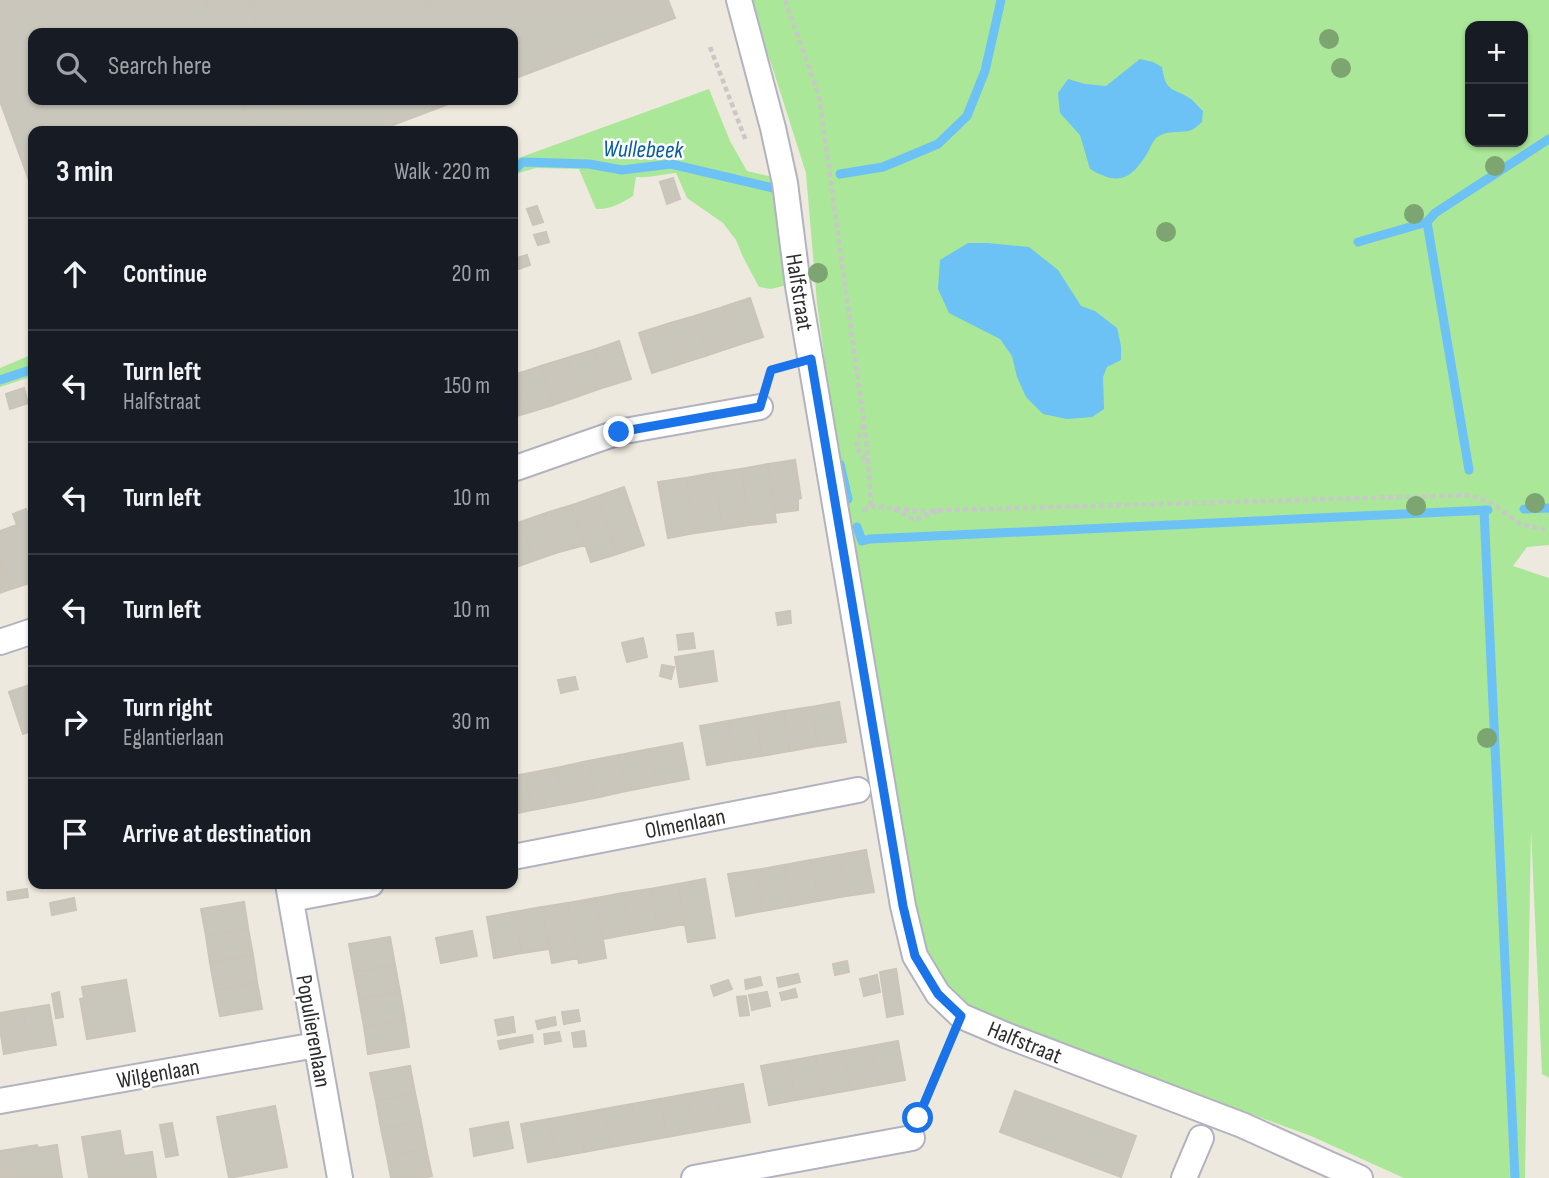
<!DOCTYPE html>
<html lang="en">
<head>
<meta charset="utf-8">
<style>
	:root { --surface:#171b24; --page:#20242c; --text:#f1f3f6; --muted:#9ea1a6; --line:#363941 }
	body { margin:0; font-family:"Sofia Sans Condensed",sans-serif; background:var(--page); color:var(--text) }
	.controls { position:absolute; right:21px; top:21px; display:grid; overflow:hidden; border-radius:14px; box-shadow:0 2px 5px #0004 }
	.controls button { width:63px; height:63px; display:grid; place-items:center; padding:0; border:0; border-bottom:2px solid var(--line); background:var(--surface); color:var(--text); font:35px sans-serif }
	.stop { position:absolute; width:21px; height:21px; margin:-16px; border:5px solid #1a73e8; border-radius:50%; background:#fff }
	.stop.end { background:#1a73e8; border-color:#fff; box-shadow:0 2px 7px #0008 }
	.list { margin:0; padding:0; list-style:none }
	h2 { display:flex; justify-content:space-between; align-items:center; height:91px; margin:0; padding:0 28px; font-size:30px }
	h2 small { font-size:23px; font-weight:400; color:var(--muted) }
	.list li { display:grid; grid-template-columns:46px 1fr auto; gap:21px; align-items:center; box-sizing:border-box; height:112px; padding:0 28px; border-top:2px solid var(--line) }
	.list b { display:block; font-size:26px; white-space:nowrap }
	.list p { margin:0; font-size:23px; white-space:nowrap; color:var(--muted) }
	.list em { font-size:23px; font-style:normal; color:var(--muted) }
	.icon { flex:none; width:38px; height:38px; fill:none; stroke:currentColor; stroke-width:2; stroke-linecap:round; stroke-linejoin:round }
	.map { position:relative; flex:none; width:1549px; height:1178px; overflow:hidden }
	.search { position:absolute; background:var(--surface); box-shadow:0 2px 5px #0004; left:28px; top:28px; width:490px; height:77px; display:flex; align-items:center; gap:18px; box-sizing:border-box; padding:0 24px; border-radius:14px; color:var(--muted); font-size:26px }
	.panel { position:absolute; background:var(--surface); box-shadow:0 2px 5px #0004; left:28px; top:126px; width:490px; height:763px; border-radius:14px }
	.map>svg:first-child { display:block }
	.green { fill:#aae798; fill-rule:evenodd }
	.water { fill:#6cc1f5 }
	.lines { fill:none; stroke-linecap:round; stroke-linejoin:round }
	.stream { stroke:#6cc1f5; stroke-width:9 }
	.building { fill:#c9c7bc; stroke:#cac5b7; stroke-width:2 }
	.street-casing { stroke:#b2b2c0; stroke-width:28 }
	.path { stroke:#c8c8c8; stroke-width:4.5; stroke-dasharray:5 3.5; stroke-linecap:butt }
	.street { stroke:#fff; stroke-width:24 }
	.tree { fill:#7ca571 }
	.route { stroke:#1a73e8; stroke-width:9 }
	.labels { text-anchor:middle; stroke-width:5; stroke-linejoin:round; paint-order:stroke }
	.street-label { font-size:23px; fill:#2c2c2c; stroke:#fff }
	.water-label { font-size:24px; font-style:italic; fill:#075ca5; stroke:#fff }
</style>
</head>
<body>
<div class="map">
<svg width="1549" height="1178" viewBox="0 0 1549 1178">
	<rect width="100%" height="100%" fill="#eee9de"/>
	<path class="green" d="M746,0H1549V545L1527,547L1513,566L1549,578V1078L1542,1074L1531,830L1525,1178H1404L1311,1136L1026,1031L950,996L928,958L894,797L853,572L817,303L806,173L771,63ZM1470,26H1523V142H1470Z
		M709,89L730,141L747,171L773,177L787,285L771,289L759,287L743,257L736,240L723,223L687,198L676,173C662,174 650,178 636,177L633,196C622,203 609,210 596,209L579,169L536,168L515,174L513,178V160Z
		M33,354V376L0,387V368Z"/>
	<path class="water" d="M1140,59L1153,62L1162,67C1166,94 1173,87 1191,99C1195,102 1199,108 1203,111L1202,122C1197,126 1194,130 1188,131C1178,133 1166,130 1156,138C1153,141 1150,148 1148,152C1131,180 1119,186 1090,169L1080,135L1060,113L1058,93L1068,79L1085,84L1106,86Z
		M968,243H987L1029,247L1058,270L1081,306L1095,311L1117,328L1121,346V360L1107,367L1103,377L1104,409L1092,417L1067,419L1043,414L1026,397L1017,377L1012,356L1000,339L949,313L938,289L940,260Z"/>
	<g class="lines">
		<path class="stream" d="M513,171L523,162L589,164L622,170L671,164L773,188
			M840,174L883,167L938,144L967,116L985,71L1001,0
			M1427,222L1469,470
			M1358,242L1427,222L1435,213L1549,139
			M0,380L33,369
			M840,464L848,499
			M1524,509L1549,508
			M1484,510L1515,1178
			M857,527L862,541L870,539L1488,510"/>
	</g>
	<path class="building" d="M0,0H205L218,33H33V100H242L254,131H33V191L0,101Z
		M205,0H247L260,33H218Z
		M247,0H424L437,33H260Z
		M424,0H668L675,18L513,79V33H437Z
		M242,100H285L297,131H254Z
		M285,100H459L377,131H297Z
		M673,178L680,199L667,204L660,182Z
		M537,206L543,222L533,225L527,209Z
		M546,232L549,242L538,245L534,235Z
		M527,255L530,265L516,270L513,259Z
		M750,298L763,337L735,346L723,307Z
		M723,307L735,346L708,355L695,316Z
		M695,316L708,355L680,364L667,324Z
		M667,324L680,364L652,373L639,333Z
		M619,341L631,379L605,387L593,350Z
		M593,350L605,387L579,396L567,358Z
		M567,358L579,396L553,405L541,366Z
		M541,366L553,405L527,413L514,375Z
		M513,375H514L527,413L513,417Z
		M24,388L28,403L10,409L6,394Z
		M795,460L801,498L798,499V510L775,513L768,464Z
		M768,464L776,522L750,525L741,469Z
		M741,469L750,525L723,529L713,473Z
		M713,473L723,529L695,533L686,478Z
		M686,478L695,533L668,538L658,482Z
		M624,487L644,545L617,554L598,496Z
		M598,496L617,554L591,562L572,505Z
		M572,505L585,545L559,552L546,513Z
		M26,509L33,531V555L30,556L33,566V582L11,589L0,556V531L17,525L13,514Z
		M546,513L559,552L533,561L520,522Z
		M520,522L533,561L513,568V524Z
		M0,556L11,589L0,593Z
		M790,611L791,623L778,625L776,613Z
		M693,633L695,648L679,650L677,635Z
		M643,638L647,657L627,662L622,643Z
		M713,651L717,681L680,687L675,657Z
		M662,665L674,667L671,679L660,676Z
		M575,677L578,689L561,693L558,680Z
		M33,684V730L23,734L9,692Z
		M839,702L846,742L818,746L811,707Z
		M811,707L818,746L790,751L784,711Z
		M784,711L790,751L762,756L756,716Z
		M756,716L762,756L735,760L728,721Z
		M728,721L735,760L707,765L700,726Z
		M682,743L689,779L657,785L650,749Z
		M650,749L657,785L626,791L619,755Z
		M619,755L626,791L595,798L588,761Z
		M588,761L595,798L564,804L556,768Z
		M556,768L564,804L532,810L525,774Z
		M525,774L532,810L513,814V776Z
		M866,850L874,892L846,896L839,855Z
		M839,855L846,896L818,901L811,860Z
		M811,860L818,901L791,906L784,865Z
		M784,865L791,906L763,911L756,870Z
		M756,870L763,911L736,916L728,874Z
		M705,879L715,938L688,942L678,884Z
		M678,884L685,924L658,929L650,889Z
		M27,889L28,897L8,900L7,892Z
		M650,889L658,929L630,934L623,893Z
		M623,893L630,934L603,939L596,898Z
		M74,898L76,910L52,915L50,903Z
		M596,898L606,958L579,963L568,903Z
		M244,902L248,928L206,936L201,909Z
		M568,903L578,958L552,963L542,907Z
		M542,907L549,949L522,953L514,912Z
		M514,912L522,953L494,958L487,917Z
		M248,928L253,955L210,963L206,936Z
		M472,931L477,956L441,963L436,938Z
		M390,937L395,965L354,972L349,944Z
		M253,955L257,982L215,990L210,963Z
		M847,961L849,972L835,975L833,964Z
		M395,965L400,992L359,999L354,972Z
		M896,969L903,1014L887,1017L880,972Z
		M798,974L800,982L779,987L777,978Z
		M877,975L880,992L864,996L860,979Z
		M760,977L762,985L746,989L745,980Z
		M126,980L135,1031L87,1039L80,999L84,998L82,987Z
		M728,980L732,989L714,996L711,986Z
		M257,982L262,1009L220,1016L215,990Z
		M795,989L797,997L782,1000L780,993Z
		M59,992L63,1017L56,1018L52,994Z
		M400,992L405,1020L364,1027L359,999Z
		M767,992L770,1006L752,1010L749,995Z
		M746,996L749,1015L740,1016L737,997Z
		M49,1005L56,1045L30,1049L23,1009Z
		M23,1009L30,1049L4,1054L0,1029V1013Z
		M578,1010L580,1021L564,1024L562,1012Z
		M513,1017L515,1032L498,1035L495,1020Z
		M555,1017L556,1025L538,1029L536,1021Z
		M405,1020L409,1047L368,1054L364,1027Z
		M584,1031L586,1046L574,1047L572,1033Z
		M559,1032L561,1041L545,1044L544,1034Z
		M532,1035L533,1042L500,1049L498,1041Z
		M898,1041L905,1080L878,1085L871,1046Z
		M871,1046L878,1085L851,1090L844,1051Z
		M844,1051L851,1090L823,1095L816,1056Z
		M816,1056L823,1095L796,1100L789,1061Z
		M789,1061L796,1100L769,1105L761,1066Z
		M410,1066L415,1093L376,1101L370,1073Z
		M743,1084L750,1122L722,1127L715,1089Z
		M715,1089L722,1127L694,1132L687,1094Z
		M1015,1091L1136,1136L1121,1177L1000,1132Z
		M415,1093L421,1121L381,1129L376,1101Z
		M687,1094L694,1132L667,1137L660,1099Z
		M660,1099L667,1137L639,1142L632,1104Z
		M632,1104L639,1142L611,1147L604,1109Z
		M275,1106L287,1167L229,1178L217,1117Z
		M604,1109L611,1147L584,1152L577,1114Z
		M577,1114L584,1152L556,1157L549,1119Z
		M549,1119L556,1157L528,1162L521,1124Z
		M421,1121L426,1148L387,1157L381,1129Z
		M508,1122L513,1148L474,1156L470,1129Z
		M172,1123L178,1155L166,1157L160,1125Z
		M120,1131L124,1156L152,1152L156,1178H89L82,1137Z
		M37,1145L38,1148L57,1145L62,1178H0V1151Z
		M426,1148L432,1176L423,1178H391L387,1157Z"/>
	<g class="lines">
		<defs>
			<path id="street" d="M739,0L773,128L785,183L798,286L903,906L915,956L938,994L961,1016L1008,1036L1242,1125L1360,1178
				M513,469L619,432L760,407
				M0,642L33,631
				M513,857L858,790
				M288,884L340,1178
				M291,899L371,884
				M0,1101L316,1045
				M694,1178L912,1138
				M1184,1178L1201,1138"/>
		</defs>
		<use href="#street" class="street-casing"/>
		<path class="path" d="M785,0L819,96L867,445L871,506
			M710,47L746,141
			M767,383L771,370L786,366
			M863,425L856,447L868,464
			M894,509L915,520L937,511
			M863,511L871,506L917,511L1469,495L1492,503L1520,524L1549,530
			M919,1115L951,1039"/>
		<use href="#street" class="street"/>
	</g>
	<g class="tree">
		<circle cx="1329" cy="39" r="10"/>
		<circle cx="1341" cy="68" r="10"/>
		<circle cx="1495" cy="166" r="10"/>
		<circle cx="1414" cy="214" r="10"/>
		<circle cx="1166" cy="232" r="10"/>
		<circle cx="818" cy="273" r="10"/>
		<circle cx="1535" cy="503" r="10"/>
		<circle cx="1416" cy="506" r="10"/>
		<circle cx="1487" cy="738" r="10"/>
	</g>
	<g class="lines">
		<path class="route" d="M619,432L760,407L771,370L811,359L903,906L915,956L938,994L961,1016L918,1118"/>
	</g>
	<g class="labels">
		<g class="street-label">
			<text transform="translate(800 292) rotate(81)" y="8">Halfstraat</text>
			<text transform="translate(685 823) rotate(-11)" y="8">Olmenlaan</text>
			<text transform="translate(314 1031) rotate(80)" y="8">Populierenlaan</text>
			<text transform="translate(1025 1042) rotate(22)" y="8">Halfstraat</text>
			<text transform="translate(158 1073) rotate(-10)" y="8">Wilgenlaan</text>
		</g>
		<g class="water-label">
			<text transform="translate(643 149) rotate(1)" y="8">Wullebeek</text>
		</g>
	</g>
</svg>
<div class="controls">
<button>+</button>
<button>−</button>
</div>
<div class="stop" style="left:918px;top:1118px"></div>
<div class="stop end" style="left:619px;top:432px"></div>
<div class="search"><svg class="icon" aria-label="search" viewBox="0 0 24 24"><circle cx="10" cy="10" r="6"/><path d="M15 15l6 6"/></svg>Search here</div>
<section class="panel">
<h2>3 min<small>Walk · 220 m</small></h2>
<ul class="list">
<li><svg class="icon" aria-label="ahead" viewBox="0 0 24 24"><path d="M12 20V5M6 11l6-6 6 6"/></svg><div><b>Continue</b></div><em>20 m</em></li>
<li><svg class="icon" aria-label="left" viewBox="0 0 24 24"><path d="M17 20v-9H6M10 6l-5 5 5 5"/></svg><div><b>Turn left</b><p>Halfstraat</p></div><em>150 m</em></li>
<li><svg class="icon" aria-label="left" viewBox="0 0 24 24"><path d="M17 20v-9H6M10 6l-5 5 5 5"/></svg><div><b>Turn left</b></div><em>10 m</em></li>
<li><svg class="icon" aria-label="left" viewBox="0 0 24 24"><path d="M17 20v-9H6M10 6l-5 5 5 5"/></svg><div><b>Turn left</b></div><em>10 m</em></li>
<li><svg class="icon" aria-label="right" viewBox="0 0 24 24"><path d="M7 20v-9h11M14 6l5 5-5 5"/></svg><div><b>Turn right</b><p>Eglantierlaan</p></div><em>30 m</em></li>
<li><svg class="icon" aria-label="arrive" viewBox="0 0 24 24"><path d="M6 21V4h12l-3 4 3 4H6"/></svg><div><b>Arrive at destination</b></div></li>
</ul>
</section>
</div>
</body>
</html>
